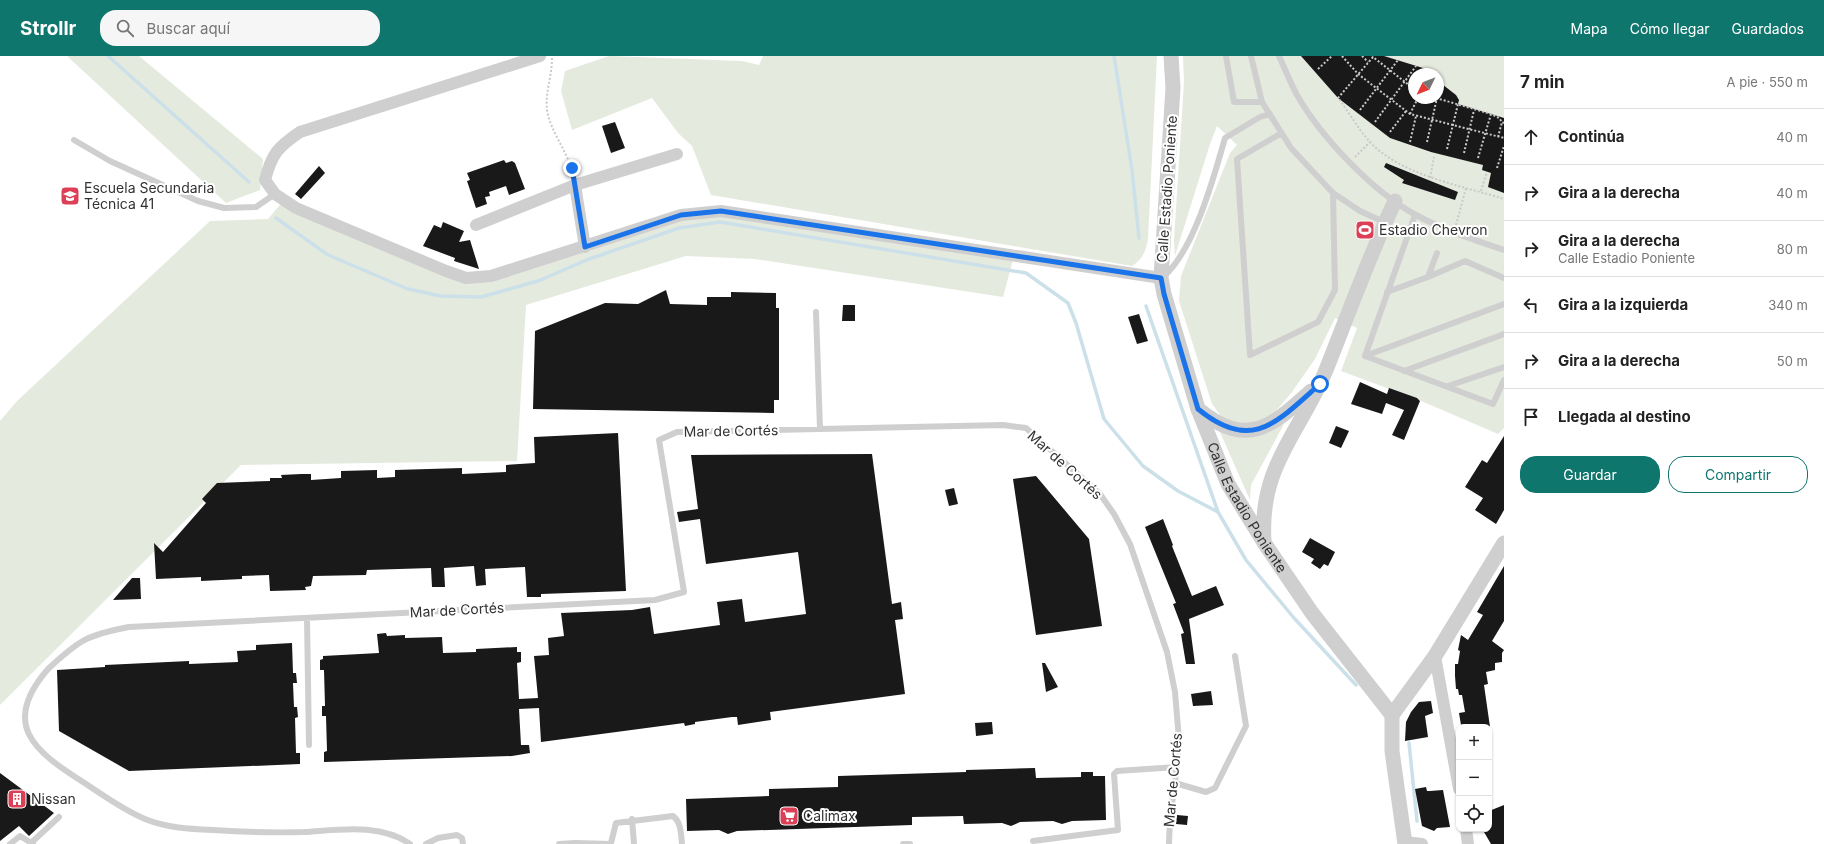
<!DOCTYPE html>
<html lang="es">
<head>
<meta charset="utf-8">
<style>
	:root { --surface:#fff; --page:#f6f6f6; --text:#222; --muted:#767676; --line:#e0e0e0; --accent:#0f766e }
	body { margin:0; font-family:Inter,sans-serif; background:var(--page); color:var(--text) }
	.controls { position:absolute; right:12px; bottom:12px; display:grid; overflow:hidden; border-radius:8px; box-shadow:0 1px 3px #0004 }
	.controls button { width:36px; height:36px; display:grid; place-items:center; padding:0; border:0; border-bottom:1px solid var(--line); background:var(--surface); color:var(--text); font:20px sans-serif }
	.compass { position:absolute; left:1408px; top:12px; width:36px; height:36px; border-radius:50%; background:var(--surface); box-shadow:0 1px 3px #0004; rotate:227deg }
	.stop { position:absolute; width:12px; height:12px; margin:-9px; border:3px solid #1a73e8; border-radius:50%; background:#fff }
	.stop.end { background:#1a73e8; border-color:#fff; box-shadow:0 1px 4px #0008 }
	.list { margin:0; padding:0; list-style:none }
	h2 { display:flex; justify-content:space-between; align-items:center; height:52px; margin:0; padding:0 16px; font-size:17px }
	h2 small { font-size:13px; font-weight:400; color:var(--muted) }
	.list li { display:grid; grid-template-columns:26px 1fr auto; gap:12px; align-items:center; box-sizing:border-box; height:56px; padding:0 16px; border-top:1px solid var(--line) }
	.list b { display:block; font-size:15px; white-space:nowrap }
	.list p { margin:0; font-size:13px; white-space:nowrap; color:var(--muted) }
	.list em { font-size:13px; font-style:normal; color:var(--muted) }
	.actions { display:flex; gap:8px; padding:12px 16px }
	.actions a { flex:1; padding:9px 0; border:1px solid var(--accent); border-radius:16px; text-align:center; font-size:14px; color:var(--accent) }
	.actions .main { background:var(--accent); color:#fff }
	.icon { flex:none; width:22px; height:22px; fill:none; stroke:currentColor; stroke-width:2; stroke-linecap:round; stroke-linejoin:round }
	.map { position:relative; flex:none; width:1504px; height:788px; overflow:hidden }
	header { display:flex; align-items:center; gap:24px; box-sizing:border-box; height:56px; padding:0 20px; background:var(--accent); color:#fff }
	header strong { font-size:19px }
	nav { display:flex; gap:22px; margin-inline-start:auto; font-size:14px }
	.search { width:280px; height:36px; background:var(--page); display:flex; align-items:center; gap:10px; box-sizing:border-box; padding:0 14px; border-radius:16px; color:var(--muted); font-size:15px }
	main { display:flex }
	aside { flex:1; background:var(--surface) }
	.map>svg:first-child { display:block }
	.green { fill:#e5eade; fill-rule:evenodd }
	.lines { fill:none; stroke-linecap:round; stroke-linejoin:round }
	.stream { stroke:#cce0e9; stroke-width:3.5 }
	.building { fill:#191919 }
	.path { stroke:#c9c9c9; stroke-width:2; stroke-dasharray:2 2; stroke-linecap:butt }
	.service { stroke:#cfcfcf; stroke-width:6 }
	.minor { stroke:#cfcfcf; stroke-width:12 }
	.tertiary { stroke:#cfcfcf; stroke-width:15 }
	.route { stroke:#1a73e8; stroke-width:5 }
	.labels { text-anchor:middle; stroke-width:4; stroke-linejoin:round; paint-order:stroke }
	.poi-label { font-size:14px; fill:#323232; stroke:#fff; text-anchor:start }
	.street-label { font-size:14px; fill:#323232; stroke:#fff }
</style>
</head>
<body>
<header>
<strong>Strollr</strong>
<div class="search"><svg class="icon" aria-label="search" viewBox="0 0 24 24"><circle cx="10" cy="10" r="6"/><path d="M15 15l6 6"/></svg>Buscar aquí</div>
<nav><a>Mapa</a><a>Cómo llegar</a><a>Guardados</a></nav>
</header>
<main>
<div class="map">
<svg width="1504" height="788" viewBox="0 0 1504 788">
	<rect width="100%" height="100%" fill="#fff"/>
	<path class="green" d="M67,0H139L263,103L260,134L226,147Z
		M609,0L742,5L759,9L763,0H1157L1148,183C1146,195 1143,203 1132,210L711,139L692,90L678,77L652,42L572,74L561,35L565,15Z
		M1183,0H1504V372L1498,378L1419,344L1341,315L1357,272L1335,262L1315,303L1292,336L1271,361L1256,367H1231L1221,360L1212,348L1179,245L1181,220L1230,97L1237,89L1217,70L1210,88L1175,200L1174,184L1184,26ZM1414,18H1438V42H1414Z
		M284,144L466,222L681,159L721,155L1014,200L1003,241L755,203L686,200L526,249L517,405L241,409L0,649V365L17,345L210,165L268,163Z
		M1284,368L1251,429L1250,444L1219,374L1255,379Z"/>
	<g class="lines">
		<path class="stream" d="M108,0L249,126
			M1114,0L1132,114L1139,182
			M276,162L328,199L408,233L441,240L481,241L538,225L589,203L679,172L720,166L1026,217L1068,247L1076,267L1104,363L1143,410L1178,435L1218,456L1246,504L1294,562L1356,629
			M1146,250L1218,456
			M1409,687L1417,765"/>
	</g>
	<path class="building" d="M1301,0H1384L1436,16V18H1414V42H1438V25L1456,39L1459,44L1458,48L1504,62V137L1488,131L1491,117L1482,114L1483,109L1431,96L1390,82L1338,42Z
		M615,66L625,92L611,97L602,70Z
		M504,104L506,107L512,105L515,107L525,133L509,139L506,130L489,136L490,140L485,141L487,148L476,152L467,125L470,124L467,117Z
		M1386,107L1458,136L1455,144L1402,127L1404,124L1384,111Z
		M319,110L325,117L301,143L295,138Z
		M443,166L464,175L459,186L470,184L479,213L454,205L455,202L423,190L434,169L441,172Z
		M666,234L670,248L707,249V241H731V236L776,237V252H779V344H774V357L533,353L535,275L605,247L638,248Z
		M843,249H855V265H842Z
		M1139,258L1148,285L1137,288L1128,261Z
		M1360,326L1387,338L1389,332L1417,342L1420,345L1404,384L1392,379L1404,354L1386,347L1382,358L1351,348Z
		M1336,370L1349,375L1341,392L1329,387Z
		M618,377L626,535L541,538V541H527L525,511L485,513L486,529L476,530L474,510L444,512L445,531H432L431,512L367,514L366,519L313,520L311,530L305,531L306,534L270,535L269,519L242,520V523L201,525V521L156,523L154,487L163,496L206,447L202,443L217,427L270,425V422H282L281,419L301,418H311V424L341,422V415L377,414V422L395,421V414L462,412V418L506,416V409L535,407L534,381Z
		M1504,380V454L1496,468L1475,454L1483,442L1465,431L1482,404L1487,407Z
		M872,398L892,548L901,546L903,563L895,564L905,638L770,656L771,664L738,669L737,661H732L695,666V668L685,670L684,667L541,686L539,652L519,653L521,689H529L530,697L512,700L324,706V696L327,695L326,660H322V650H325L324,614H320V604L323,603V600L379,597L377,578L386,577L387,580L405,579V582L442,581L443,597L476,596V593L517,591V596H521V606L517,607L519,643L538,642L534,600L549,599L548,582L564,580L561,557L632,554L650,551L654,578L720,569L717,546L742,543L745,566L806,558L798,496L706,508L700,463L679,466L677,456L698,453L691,399Z
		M1036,420L1089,483L1102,570L1036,579L1013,423Z
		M954,432L958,448L949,450L945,434Z
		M1163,463L1173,489L1172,490L1192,540L1216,530L1224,549L1189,563L1195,608H1186L1181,578L1184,577L1173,548L1176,547L1145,471Z
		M1310,482L1335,496L1328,510L1324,508L1320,513L1311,507L1314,503L1302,496Z
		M1504,510V565L1492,585L1504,594L1502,597V606L1495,607V614L1486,616L1488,628L1484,629L1490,671H1470V668L1461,669L1459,657L1465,656L1462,639H1459L1458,633H1456L1455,620V608H1458L1460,595L1458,594L1461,579L1468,584L1483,559L1477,556Z
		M132,522H140L141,543L113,544Z
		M292,587L293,617H296L297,627H293L294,651H297L298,661L295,662L296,697H300V708L129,715L59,675L57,614L105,611V609L189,605V608L238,606L237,595L256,594V589Z
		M1042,607H1045L1058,631L1046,636Z
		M1211,635L1213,649L1193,650L1191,638Z
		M1431,645L1433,657L1425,660L1428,681L1405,685L1406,666L1411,656L1419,646Z
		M992,666L993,678L976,680L975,667Z
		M1035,712L1036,722L1081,721V716H1093V720H1105L1106,764L1072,765L1062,768L1053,765L1020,766L1011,770L1002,767L964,768L963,760L912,761V769L737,775L728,778L719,774L687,775L686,743L769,740V733L838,731V720L966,716V714Z
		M0,717L54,757L29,780L19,770L0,785Z
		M1426,731L1427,735H1430L1443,734L1450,771L1437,772L1434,775L1422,770L1415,733Z
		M1504,749V788H1491L1484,776L1489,774V755Z
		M1177,759L1188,760L1187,769L1176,768Z"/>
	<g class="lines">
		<path class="path" d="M1342,0L1358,18L1410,58L1504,82
			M1362,0L1368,6
			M552,2C552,20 545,37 547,54C550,75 568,96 573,118
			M1318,13L1332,0
			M1414,33L1373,1L1338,42C1349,56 1358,73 1370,86C1400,119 1463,130 1504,143
			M1438,38L1441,28
			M1436,42L1491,58L1499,62L1502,66
			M1360,54L1398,4
			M1410,58L1418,42
			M1375,66L1416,10
			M1390,76L1406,55
			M1498,81L1502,66L1504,67
			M1410,86L1416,60
			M1427,86L1437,42
			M1447,93L1458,48
			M1464,97L1474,54
			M1355,101L1370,86
			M1478,102L1491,58
			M1497,112L1504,90
			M1430,122L1434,101
			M1481,135L1487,116
			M1456,169L1466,132"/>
		<path class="service" d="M1226,0L1234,46H1262
			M1251,0L1262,46L1291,92L1333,137L1360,155L1384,166
			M1279,0C1285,13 1290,26 1297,39C1321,81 1373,136 1416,159C1444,174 1474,184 1504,194
			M1280,78L1237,103L1250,299L1318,266L1335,234L1333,137
			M74,84L110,105L198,145L224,152L256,151L275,138
			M1415,159L1365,300L1493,348L1504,324
			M1164,220C1194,194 1214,121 1225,82L1260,61L1270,58
			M1428,221L1437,197
			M1387,236L1428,221L1465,205L1504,222
			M816,256L820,373
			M1365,300L1504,248
			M1404,315L1504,278
			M1448,330L1504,311
			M307,562L309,689
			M1175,727L1206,736L1215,732L1246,670L1235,600
			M632,763L634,788
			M1033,785L1118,774L1114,718L1117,715L1177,711
			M31,787L59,761
			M611,787L616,767L673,760C681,766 681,778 682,788
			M10,788L20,780L33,788
			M410,788C380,767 339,774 304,776C274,777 244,776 213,774C190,773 167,772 145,763C123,754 103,739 83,726C34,695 0,668 48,613C79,584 87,579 129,571L655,544L684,536L659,384L677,376L1003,369L1026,372L1100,438L1114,458L1130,488L1167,596L1175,636L1179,684L1175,727L1170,761L1169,788
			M426,788L438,782L457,779L462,782L463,788
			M559,788L575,787L611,788
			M903,788H910"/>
		<path class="minor" d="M540,0L300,76C278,91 272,97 265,124L275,138L296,152L446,215L466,222L491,220L681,159L721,155L1161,222
			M575,129L585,191
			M476,169L575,129L677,98
			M1435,600L1459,733
			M1466,773L1468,788
			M1405,786L1422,788"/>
		<g class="tertiary">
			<path id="s1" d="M1171,0L1173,32L1161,222L1164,238L1198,353L1228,428L1265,488L1312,557L1392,659"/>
			<path d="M1198,353C1247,393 1271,371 1311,335"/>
			<path d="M1264,485C1259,410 1300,377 1326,314C1349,257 1369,200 1395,145"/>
			<path d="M1392,659L1435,600L1504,487"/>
			<path d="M1392,659V695L1405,788"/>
		</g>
	</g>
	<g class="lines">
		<path class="route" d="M572,112L585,191L681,159L721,155L1161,222L1164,238L1198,353C1252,397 1277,366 1320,328"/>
	</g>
	<defs>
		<symbol id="school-square" viewBox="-11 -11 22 22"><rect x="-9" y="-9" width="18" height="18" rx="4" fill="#dc4056" stroke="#fff"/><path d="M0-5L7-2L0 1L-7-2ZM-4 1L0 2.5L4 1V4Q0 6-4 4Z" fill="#fff"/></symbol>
		<symbol id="stadium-square" viewBox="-11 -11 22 22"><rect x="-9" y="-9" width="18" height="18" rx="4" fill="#dc4056" stroke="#fff"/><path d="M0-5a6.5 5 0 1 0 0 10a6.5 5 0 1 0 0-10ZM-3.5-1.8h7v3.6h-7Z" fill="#fff"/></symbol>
		<symbol id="building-square" viewBox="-11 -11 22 22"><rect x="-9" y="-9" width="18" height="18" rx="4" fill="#dc4056" stroke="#fff"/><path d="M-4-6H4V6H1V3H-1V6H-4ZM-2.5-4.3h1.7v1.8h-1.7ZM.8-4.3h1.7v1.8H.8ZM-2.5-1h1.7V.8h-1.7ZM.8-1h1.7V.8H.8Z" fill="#fff"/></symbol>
		<symbol id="supermarket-square" viewBox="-11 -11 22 22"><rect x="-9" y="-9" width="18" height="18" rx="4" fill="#dc4056" stroke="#fff"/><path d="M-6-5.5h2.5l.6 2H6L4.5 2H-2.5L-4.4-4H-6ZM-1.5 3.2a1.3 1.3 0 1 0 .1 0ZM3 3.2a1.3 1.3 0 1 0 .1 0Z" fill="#fff"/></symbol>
	</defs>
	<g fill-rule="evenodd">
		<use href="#school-square" x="59" y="129" width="22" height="22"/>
		<use href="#stadium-square" x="1354" y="163" width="22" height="22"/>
		<use href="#building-square" x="6" y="732" width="22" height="22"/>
		<use href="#supermarket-square" x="778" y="749" width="22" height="22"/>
	</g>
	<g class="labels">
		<g class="poi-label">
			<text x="84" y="137">Escuela Secundaria<tspan x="84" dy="16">Técnica 41</tspan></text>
			<text x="1379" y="179">Estadio Chevron</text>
			<text x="31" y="748">Nissan</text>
			<text x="803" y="765">Calimax</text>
		</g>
		<g class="street-label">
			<text transform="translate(1167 133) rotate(-86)" y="5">Calle Estadio Poniente</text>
			<text transform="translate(731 375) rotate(-1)" y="5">Mar de Cortés</text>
			<text transform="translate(1065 409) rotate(42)" y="5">Mar de Cortés</text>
			<text dy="5" stroke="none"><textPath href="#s1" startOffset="469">Calle Estadio Poniente</textPath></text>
			<text transform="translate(457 554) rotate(-3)" y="5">Mar de Cortés</text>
			<text transform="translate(1173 724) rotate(-85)" y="5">Mar de Cortés</text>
		</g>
	</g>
</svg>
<div class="controls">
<button>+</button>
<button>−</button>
<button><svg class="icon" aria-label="locate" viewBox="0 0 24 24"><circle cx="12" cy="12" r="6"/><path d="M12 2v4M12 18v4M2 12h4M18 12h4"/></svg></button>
</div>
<svg class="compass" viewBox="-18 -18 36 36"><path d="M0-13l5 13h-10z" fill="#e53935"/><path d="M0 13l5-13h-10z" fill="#767676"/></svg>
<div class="stop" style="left:1320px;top:328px"></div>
<div class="stop end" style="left:572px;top:112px"></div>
</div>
<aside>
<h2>7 min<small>A pie · 550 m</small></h2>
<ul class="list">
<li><svg class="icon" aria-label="ahead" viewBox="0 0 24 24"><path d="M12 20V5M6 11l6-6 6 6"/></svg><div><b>Continúa</b></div><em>40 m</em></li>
<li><svg class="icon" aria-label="right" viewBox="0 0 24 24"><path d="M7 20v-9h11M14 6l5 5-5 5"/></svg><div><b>Gira a la derecha</b></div><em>40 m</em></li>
<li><svg class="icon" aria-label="right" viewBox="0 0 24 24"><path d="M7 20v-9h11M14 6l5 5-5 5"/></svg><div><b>Gira a la derecha</b><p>Calle Estadio Poniente</p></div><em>80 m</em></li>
<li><svg class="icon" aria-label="left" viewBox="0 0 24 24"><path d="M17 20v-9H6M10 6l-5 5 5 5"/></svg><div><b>Gira a la izquierda</b></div><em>340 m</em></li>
<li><svg class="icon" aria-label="right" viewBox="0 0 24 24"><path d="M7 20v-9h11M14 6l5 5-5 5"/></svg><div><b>Gira a la derecha</b></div><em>50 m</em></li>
<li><svg class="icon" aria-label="arrive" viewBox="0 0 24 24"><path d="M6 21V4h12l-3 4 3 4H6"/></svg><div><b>Llegada al destino</b></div></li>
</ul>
<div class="actions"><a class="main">Guardar</a><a>Compartir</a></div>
</aside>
</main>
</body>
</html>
